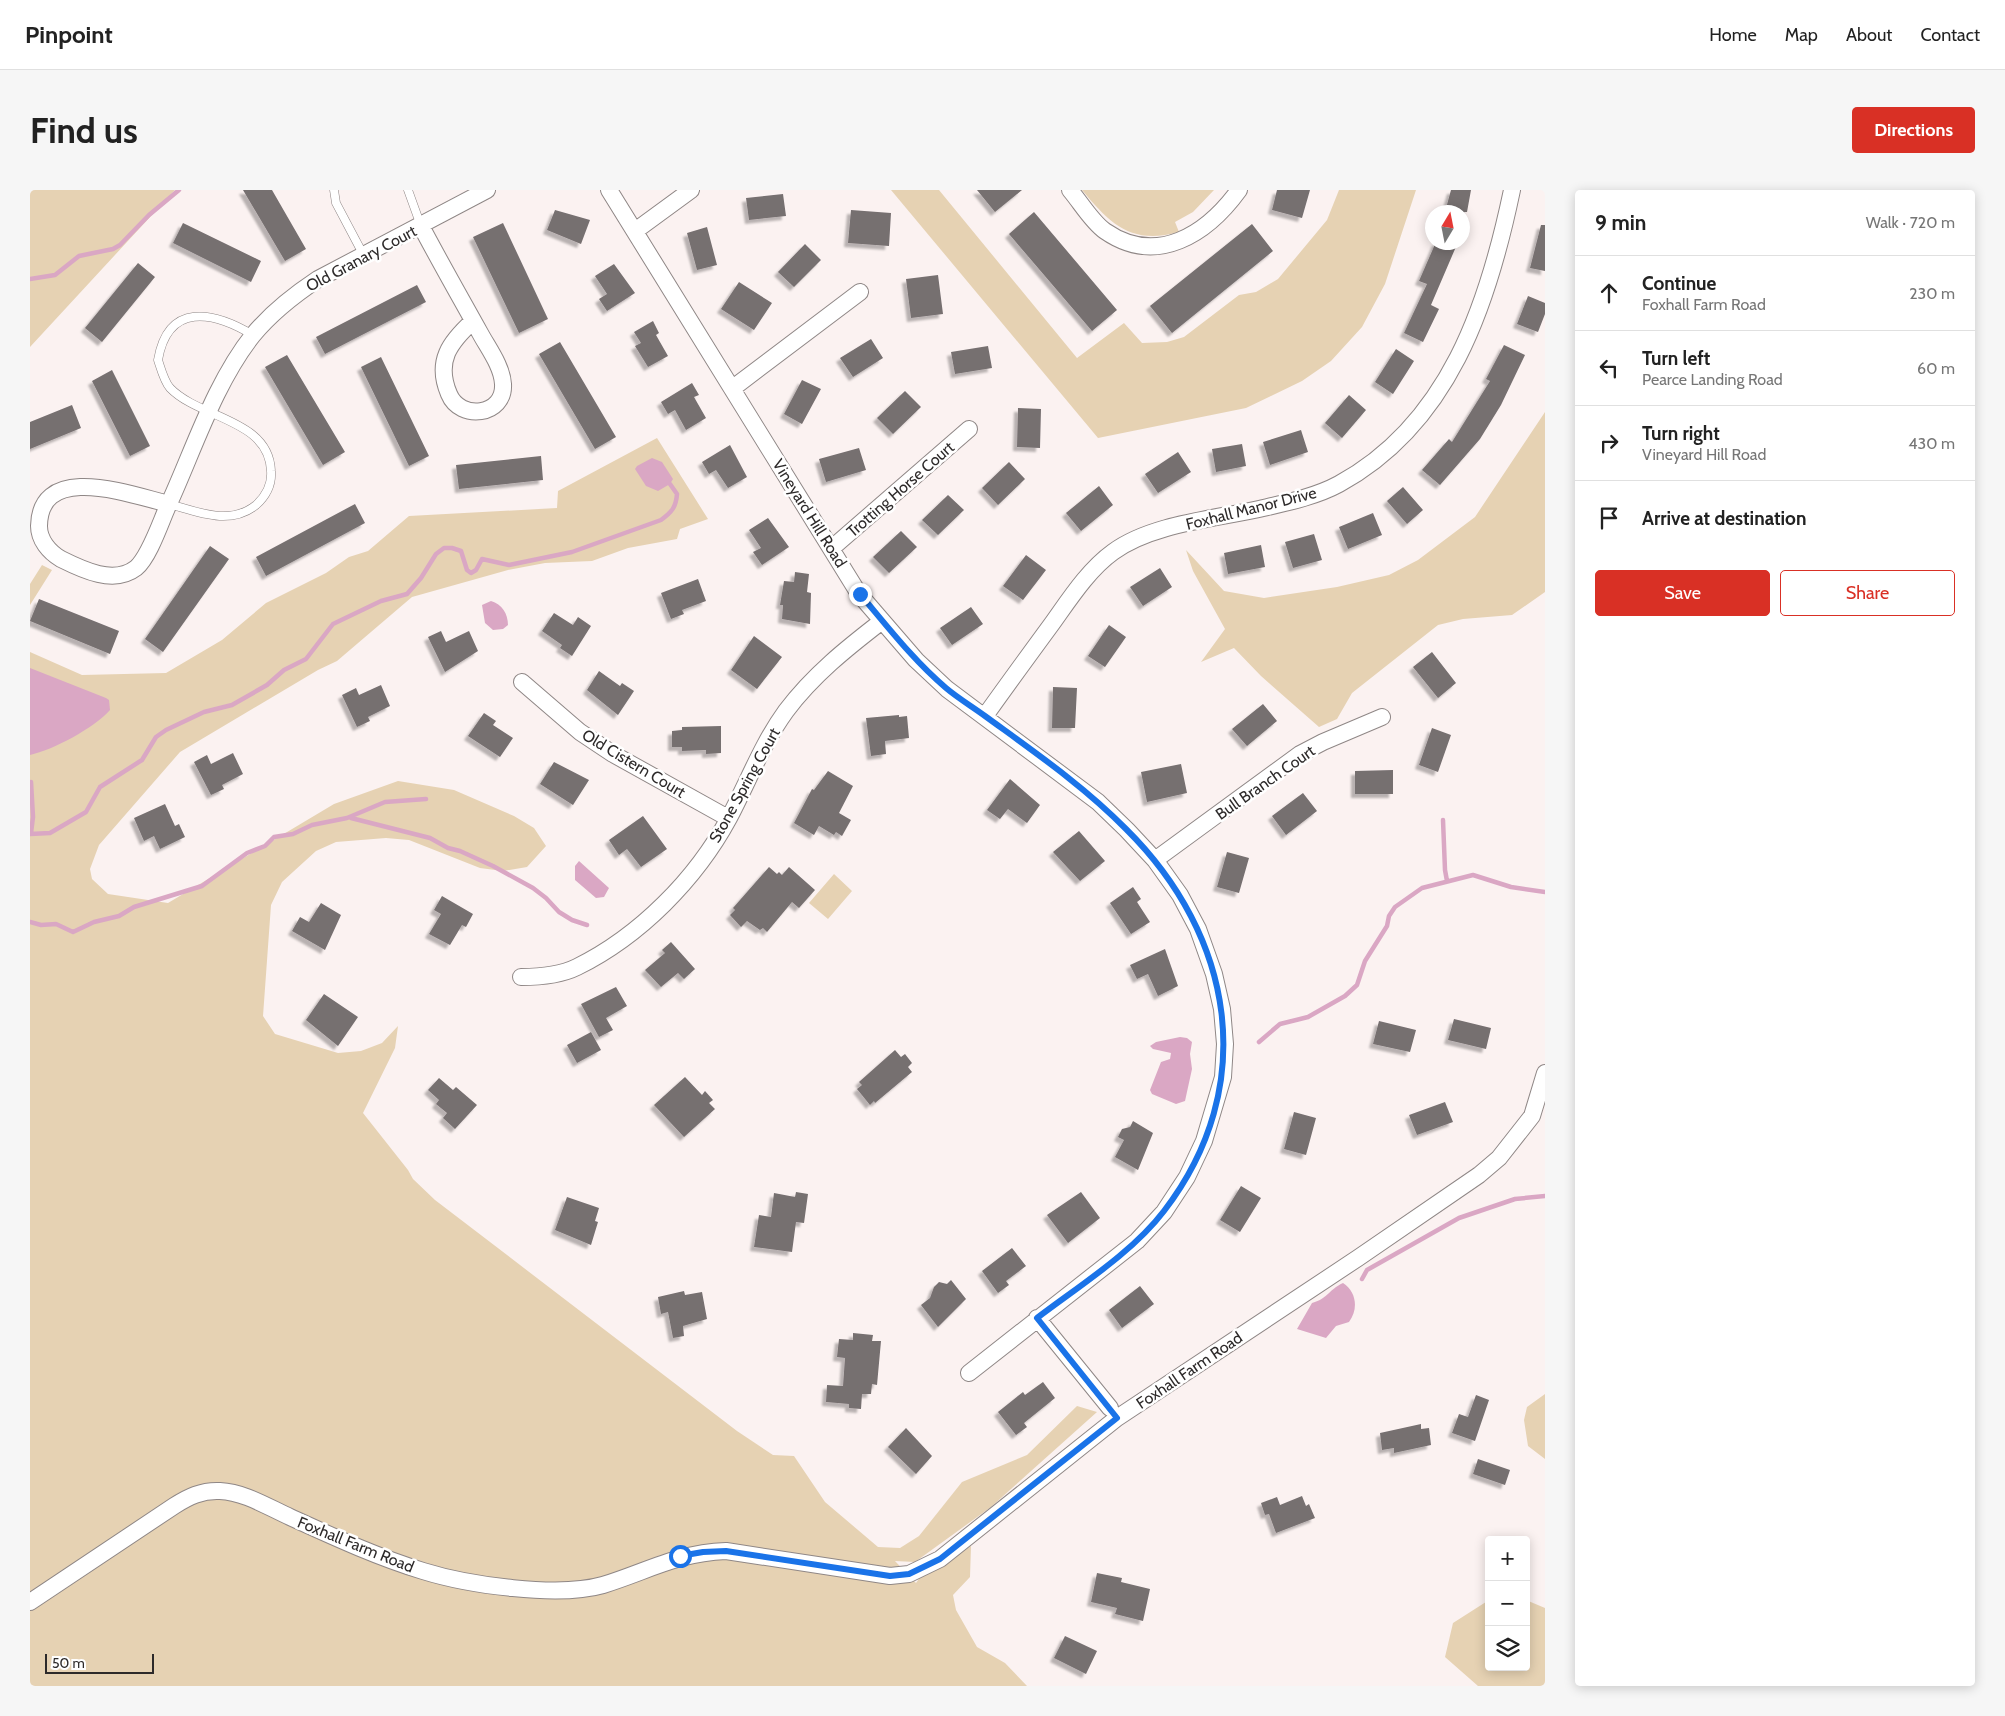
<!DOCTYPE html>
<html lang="en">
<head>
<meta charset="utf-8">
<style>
	:root { --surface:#fff; --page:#f6f6f6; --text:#222; --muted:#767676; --line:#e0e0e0; --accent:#d93025 }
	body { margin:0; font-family:Cabin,sans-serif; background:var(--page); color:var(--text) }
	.controls { position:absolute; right:15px; bottom:15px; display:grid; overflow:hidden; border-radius:5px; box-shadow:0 2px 12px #0003 }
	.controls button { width:45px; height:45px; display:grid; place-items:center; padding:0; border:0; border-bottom:1px solid var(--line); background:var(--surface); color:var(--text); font:25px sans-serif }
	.compass { position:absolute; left:1395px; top:15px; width:45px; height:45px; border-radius:50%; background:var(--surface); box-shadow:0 2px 12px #0003; rotate:10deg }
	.scale { position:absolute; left:15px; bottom:12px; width:109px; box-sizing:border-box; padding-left:5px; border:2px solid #2d2a2a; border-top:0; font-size:14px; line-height:18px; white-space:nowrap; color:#2d2a2a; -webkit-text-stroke:4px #fff; paint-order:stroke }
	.stop { position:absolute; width:15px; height:15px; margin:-11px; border:4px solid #1a73e8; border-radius:50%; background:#fff }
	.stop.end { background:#1a73e8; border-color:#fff; box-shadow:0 1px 5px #0008 }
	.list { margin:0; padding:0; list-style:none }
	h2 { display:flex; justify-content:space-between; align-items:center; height:65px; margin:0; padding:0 20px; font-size:21px }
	h2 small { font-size:16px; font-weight:400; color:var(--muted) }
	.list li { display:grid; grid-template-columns:32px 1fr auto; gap:15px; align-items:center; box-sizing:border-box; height:75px; padding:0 20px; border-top:1px solid var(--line) }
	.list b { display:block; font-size:19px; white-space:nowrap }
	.list p { margin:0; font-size:16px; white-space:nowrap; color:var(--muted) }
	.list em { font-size:16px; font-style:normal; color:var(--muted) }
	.actions { display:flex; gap:10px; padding:15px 20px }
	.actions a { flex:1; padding:11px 0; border:1px solid var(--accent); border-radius:5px; text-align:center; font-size:18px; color:var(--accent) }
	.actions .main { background:var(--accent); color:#fff }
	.icon { flex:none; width:28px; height:28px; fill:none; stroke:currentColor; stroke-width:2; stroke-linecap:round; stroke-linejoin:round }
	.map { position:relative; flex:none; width:1515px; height:1496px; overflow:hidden; border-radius:5px }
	header { display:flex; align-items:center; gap:30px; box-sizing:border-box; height:70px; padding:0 25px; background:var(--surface); border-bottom:1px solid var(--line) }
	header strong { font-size:24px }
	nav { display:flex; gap:28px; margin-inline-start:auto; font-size:18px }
	.intro { display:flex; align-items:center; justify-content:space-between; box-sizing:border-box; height:120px; padding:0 30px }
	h1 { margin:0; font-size:35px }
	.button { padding:12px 22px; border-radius:5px; background:var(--accent); color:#fff; font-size:18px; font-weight:700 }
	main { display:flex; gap:30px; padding:0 30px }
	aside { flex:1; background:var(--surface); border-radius:5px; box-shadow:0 2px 12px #0003 }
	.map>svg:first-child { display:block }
	.green { fill:#e6d2b3 }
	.water { fill:#daa7c4 }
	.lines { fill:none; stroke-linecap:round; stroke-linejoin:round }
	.stream { stroke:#daa7c4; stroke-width:4.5 }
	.building { fill:#766f70; filter:url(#shadow) }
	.lane-casing { stroke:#8f8786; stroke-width:9 }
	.street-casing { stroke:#8f8786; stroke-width:18 }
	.lane { stroke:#fff; stroke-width:8 }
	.street { stroke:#fff; stroke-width:16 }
	.route { stroke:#1a73e8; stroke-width:6 }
	.labels { text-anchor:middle; stroke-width:5; stroke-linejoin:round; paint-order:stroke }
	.street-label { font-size:16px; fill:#2d2a2a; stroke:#fff }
</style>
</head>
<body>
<header>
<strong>Pinpoint</strong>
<nav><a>Home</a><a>Map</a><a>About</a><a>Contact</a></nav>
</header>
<div class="intro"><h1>Find us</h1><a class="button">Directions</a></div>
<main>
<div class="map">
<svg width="1515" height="1496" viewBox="0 0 1515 1496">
	<defs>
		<filter id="shadow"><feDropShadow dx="-4" dy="4" stdDeviation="1" flood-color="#0004"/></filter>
	</defs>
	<rect width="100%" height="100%" fill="#fbf2f1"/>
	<path class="green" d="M0,0H145L0,157Z
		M861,0H909L1047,168L1094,133L1112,153L1137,152L1154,147L1209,105L1226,102L1248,89L1297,30L1309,0H1386L1355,94L1332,137L1301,171L1272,191L1216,218L1068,248Z
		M1052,0H1184L1163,22L1145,32L1149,42C1102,55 1081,35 1052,0Z
		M1515,222V402L1482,425L1433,429L1408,435L1322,503L1307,529L1289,537L1231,486L1204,458L1171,472L1195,439L1163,381L1156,360L1194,401L1234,408L1307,397L1359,385L1388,370L1445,327Z
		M627,248L678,329L650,339L647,349L598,358L562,371L515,373L478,380L382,407L307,471L288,480L150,562L69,655L60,679L62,689L78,704L138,713L304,614L368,591L424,600L484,626L504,638L516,656L497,677L473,681L450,678L379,650L356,648L306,652L286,661L252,692L241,715L233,826L245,844L308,863L331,861L352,853L368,836L365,858L333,923L378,980L383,989L405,1010L707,1241L743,1265L764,1266L795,1312L848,1357L870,1358L889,1346L932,1292L997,1265L1047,1216L1067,1222L961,1317L885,1372L865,1371L886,1393L893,1383L941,1356L940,1387L923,1405L926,1420L947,1457L975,1473L997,1496H0V462L52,485L136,483L192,450L236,413L296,383L319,367L338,361L379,326L527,318L528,301Z
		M12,375L22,380L0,415V394Z
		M804,684L822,701L798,729L779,713Z
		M1515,1204V1269L1498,1256L1494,1230L1497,1217Z
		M1459,1410V1477H1496V1410L1515,1418V1496H1448L1415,1467L1423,1433Z"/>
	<path class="water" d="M622,268L632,272L643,289L640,294L628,301L616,296L605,279L607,276Z
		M461,411C472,414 478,424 478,435L473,439L463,440L455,433L452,415Z
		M0,478L76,508L79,510L80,520C64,538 23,560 0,565Z
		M549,671L579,698L574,707L566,708L545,690V676Z
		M1150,847L1157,848L1162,852L1160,864L1162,879L1155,911L1146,914L1122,904L1120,900L1131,872L1140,869L1141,863L1123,859L1120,856L1126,852Z
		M1313,1093C1326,1101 1329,1119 1319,1132L1306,1136L1296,1148L1267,1139L1282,1113C1299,1108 1298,1100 1313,1093Z"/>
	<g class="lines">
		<path class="stream" d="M0,89L25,85L49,66L83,59L90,55L119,25L149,0
			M1,592L3,627L1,643
			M321,628L400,648L418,658L430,661L463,676L503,698L516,708L529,722L542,730L557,735
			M1413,630L1415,680L1417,691
			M0,644L20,643L56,622L70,597L112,570L126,547L136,540L174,522L202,515L237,495L254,480L276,469L303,434L351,411L377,404L391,388L406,364L414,358H422L431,361L437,380L441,383L446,380L452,369L479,375L542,362L631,330C642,322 646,317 647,304L640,294
			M0,732L11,735L26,734L43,742L64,732L89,726L104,717L172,696L217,663L235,656L244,647L263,644L282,635L317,628L355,612L396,609
			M1229,852L1250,834L1278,827L1315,806L1327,795L1335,771L1357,736L1359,726L1365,717L1392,698L1443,685L1481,697L1515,702
			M1332,1089L1337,1080L1429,1028L1485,1009L1515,1006"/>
	</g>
	<path class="building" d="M213,0H242L276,59L255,71Z
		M947,0H992L965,22Z
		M1247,0H1280L1272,28L1242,20Z
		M1421,0H1441L1437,22H1415Z
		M753,4L756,26L719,30L716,8Z
		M525,20L560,30L551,54L517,40Z
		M821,20L861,23L859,56L818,53Z
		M1004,22L1087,120L1062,141L979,44Z
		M153,33L231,71L221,92L143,53Z
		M473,33L518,129L489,143L443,47Z
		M1222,34L1243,61L1142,143L1120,116Z
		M1511,35H1515V81L1500,78Z
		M677,37L687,75L667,80L657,43Z
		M1406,52H1428L1401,115L1409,119L1393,152L1374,143L1397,94L1389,91Z
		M775,54L791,70L764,97L748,82Z
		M108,73L125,87L72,152L55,138Z
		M584,74L605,103L577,121L569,109L577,104L565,86Z
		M908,85L913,124L881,128L876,89Z
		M709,92L742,113L724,140L691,119Z
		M387,95L396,112L295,164L286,147Z
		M1498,106L1515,113V124L1508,142L1487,134Z
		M623,131L629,143L626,145L638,166L618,177L605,156L611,153L604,142Z
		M841,149L853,168L823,187L810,168Z
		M530,152L586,247L565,259L509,164Z
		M1474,155L1495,165L1471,215L1450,249L1410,295L1392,280L1419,249L1422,252L1460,191L1456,189Z
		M958,156L962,178L925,184L921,162Z
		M1366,159L1384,171L1363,204L1345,192Z
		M257,165L315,262L293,275L235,177Z
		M351,167L399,266L379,276L331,177Z
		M82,180L120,256L100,266L62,191Z
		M772,190L791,199L772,234L754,224Z
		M662,193L669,205L664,207L676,228L656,240L645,220L638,224L631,212Z
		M875,201L891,217L863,244L847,228Z
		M1319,205L1336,220L1312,248L1295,233Z
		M42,215L51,238L0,259V232Z
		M988,218L1011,219L1010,258L987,257Z
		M1271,240L1278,262L1240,275L1233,252Z
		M1212,254L1216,276L1186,282L1182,259Z
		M700,255L717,287L698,298L686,280L679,284L672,272Z
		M829,258L836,280L796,292L789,269Z
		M1148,262L1161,282L1128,303L1115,284Z
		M511,266L513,290L429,299L426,275Z
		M979,272L995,289L968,315L952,298Z
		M1069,296L1083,315L1051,341L1036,323Z
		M1373,297L1393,320L1377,334L1357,311Z
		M918,305L934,320L908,345L892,330Z
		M325,314L335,333L236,386L226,367Z
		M1343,323L1352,345L1318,359L1309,337Z
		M738,328L759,357L732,375L723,362L731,358L719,340Z
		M871,341L887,357L859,383L843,367Z
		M1284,344L1292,370L1263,378L1255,352Z
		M1231,355L1235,377L1198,384L1194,363Z
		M180,356L199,369L133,462L115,449Z
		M996,365L1016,380L993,410L973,396Z
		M1130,378L1142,397L1113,416L1100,397Z
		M765,382L779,384L777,402L781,403L780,434L752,429L753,415H750L754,391L764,392Z
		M668,389L676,411L652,420L654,424L641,429L631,403Z
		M9,409L89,441L80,464L0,431Z
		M941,417L953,434L922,455L910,438Z
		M524,423L543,435L548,427L561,436L542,466L530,458L532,455L512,441Z
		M1079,435L1096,447L1075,477L1058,466Z
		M411,441L416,452L439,441L448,461L415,482L398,447Z
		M724,446L752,467L727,499L701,480Z
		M1402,462L1426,493L1408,508L1383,477Z
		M569,481L590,496L592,493L604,501L588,525L557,500Z
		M351,495L360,516L338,527L340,531L327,537L312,505L326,498L329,505Z
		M1023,497L1047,498L1045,538H1022Z
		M1233,514L1247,531L1217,556L1202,539Z
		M454,523L466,531L463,535L483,548L470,567L438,546Z
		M869,525V527L877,526L879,548L855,551L856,564L841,566L836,528Z
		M691,536V563L676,564V560L652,561V557H642V541L652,540V537Z
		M1402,538L1421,545L1408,582L1389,575Z
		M203,563L213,584L192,595L194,599L181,605L164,572L177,565L181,574Z
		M524,572L559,590L543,615L510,594Z
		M1151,574L1157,603L1117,612L1111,582Z
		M1363,580V604H1325V581Z
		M798,581L823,596L809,623L821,630L812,646L806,642L804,645L789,636L784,645L764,633L782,599L784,600Z
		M980,589L1010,615L997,633L978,619L970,629L957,620Z
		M1273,603L1287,621L1256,645L1242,626Z
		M135,614L145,636L149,634L155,647L130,659L124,646L114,651L104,628Z
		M613,626L637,659L611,677L597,659L589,665L579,650Z
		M1049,641L1075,671L1050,691L1023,662Z
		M1197,662L1219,668L1209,703L1187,697Z
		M739,677L747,684L749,682L752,685L759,677L785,700L769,718L762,712L737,742L733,738L730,740L717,731L711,737L700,725L705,720L703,718Z
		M1103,697L1111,709L1107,712L1120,732L1101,744L1080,713Z
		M412,706L443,724L436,737L432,735L420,755L399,744L411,724L404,720Z
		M291,713L311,725L295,760L262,741L270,727L279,732Z
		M641,752L665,779L654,789L648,783L631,797L615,780L635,763L632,760Z
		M1135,759L1148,796L1128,806L1118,784L1107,789L1100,775Z
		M586,797L597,816L576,828L583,840L569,847L551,814Z
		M294,804L328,827L308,856L276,830Z
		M1424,829L1461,838L1456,859L1418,850Z
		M1349,831L1386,840L1380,862L1343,854Z
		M561,842L571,860L547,873L537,855Z
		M865,860L871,867L875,864L882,873L878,877L882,882L845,913L844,911L840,915L827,899L832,895L829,892Z
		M655,887L672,905L675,901L683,910L679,913L685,919L654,947L624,915Z
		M409,888L423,900L426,897L447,915L425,939L413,928L417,923L406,914L409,910L398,900Z
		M1415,912L1423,932L1387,945L1379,925Z
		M1264,922L1286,928L1276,965L1254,959Z
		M1103,931L1123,943L1108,980L1085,967L1094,950L1088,947L1092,939L1100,937Z
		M1211,996L1231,1008L1210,1042L1190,1030Z
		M766,1002L778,1004L774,1033L766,1032L762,1062L724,1057L729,1025L741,1027L744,1003L765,1007Z
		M1051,1002L1070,1028L1038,1053L1017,1025Z
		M537,1007L569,1018L565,1031L568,1032L561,1055L525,1040Z
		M982,1058L996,1076L976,1091L979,1095L968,1103L952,1081Z
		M921,1090L936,1109L908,1137L891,1115L900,1108L904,1097L909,1092L917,1094Z
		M1110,1096L1124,1114L1092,1138L1079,1120Z
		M654,1101L655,1105L672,1102L677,1129L653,1136L654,1146L643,1148L638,1122L631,1124L628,1107Z
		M823,1143L843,1145L842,1151H851L847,1195L842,1194L841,1204H832L831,1219L819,1218V1214L796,1212L797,1195L813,1196L815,1168L807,1167L809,1149L823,1150Z
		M1013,1192L1025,1208L994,1233L997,1237L986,1245L968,1222L993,1202L995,1205Z
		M1446,1205L1459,1210L1445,1251L1422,1243L1429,1224L1438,1227Z
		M1391,1234V1239L1399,1238L1401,1255L1364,1263V1258L1352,1260L1350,1243Z
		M876,1238L902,1266L886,1284L858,1257Z
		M1448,1269L1480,1280L1475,1295L1443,1284Z
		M1272,1306L1276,1316L1279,1314L1285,1328L1246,1343L1239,1324L1235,1325L1231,1313L1247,1307L1250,1315Z
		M1067,1383L1092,1388L1091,1392L1120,1399L1113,1431L1085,1424L1087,1418L1061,1412Z
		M1035,1446L1067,1461L1056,1484L1024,1468Z"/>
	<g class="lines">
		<defs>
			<path id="lane" d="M304,0L306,13L333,64
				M378,0L391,36
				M139,314C168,322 200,336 226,315C236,306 242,294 241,281C239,229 170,229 140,198C134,191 131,179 128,170C138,112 183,121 223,145"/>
			<path id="street" d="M579,0L829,404L886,470L917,499L1068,612L1097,640L1125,670L1150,705L1168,739L1184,784L1192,819L1195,854L1193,887L1174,951L1157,987L1134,1022L1107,1051L939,1183
				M1040,0C1051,13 1062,32 1075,41C1127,77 1177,44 1209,0
				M391,36C410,72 430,107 450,143C458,158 472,176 473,194C475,226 430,231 419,204C405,171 420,152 443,131
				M605,41L661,0
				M703,198L830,102
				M139,314C104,306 10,270 9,336C9,350 19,362 31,369C53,380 84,395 106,378C119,367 130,334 137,318C163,262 184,194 223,145C241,123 264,105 288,89L457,0
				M802,358L939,239
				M492,492L550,542L583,564L698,628
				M955,526C977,495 999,465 1021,435C1039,410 1058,380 1083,362C1121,334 1184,329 1229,319C1255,313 1285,307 1309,294C1419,234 1458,115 1482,0
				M1125,670L1270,564L1293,552L1352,527
				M491,787C509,787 531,785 547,777C610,746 666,689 699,628C718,592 732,554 756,521C783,485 817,458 852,431
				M1007,1128L1080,1218
				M0,1412L144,1316C158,1307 172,1300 190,1301C214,1302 238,1317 260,1327C304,1347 347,1367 393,1381C438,1395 528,1408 573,1395C618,1381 647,1363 696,1361L860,1386L879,1384L910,1369L1087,1228L1328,1068L1449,985L1469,968L1502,926L1515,883"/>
		</defs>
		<use href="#lane" class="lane-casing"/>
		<use href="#street" class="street-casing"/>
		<use href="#lane" class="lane"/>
		<use href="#street" class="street"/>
	</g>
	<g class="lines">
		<path class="route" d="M650,1366L673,1362L696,1361L860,1386L879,1384L910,1369L1087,1228L1007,1128C1049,1096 1102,1063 1134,1021C1230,896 1204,746 1096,639C1054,596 1003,561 955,526C943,517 929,509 916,498C884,471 857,436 830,404"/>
	</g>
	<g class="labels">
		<g class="street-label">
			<text transform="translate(331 68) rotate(-28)" y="6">Old Granary Court</text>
			<text transform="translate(870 299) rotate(-41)" y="6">Trotting Horse Court</text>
			<text transform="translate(1221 318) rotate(-14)" y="6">Foxhall Manor Drive</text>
			<text transform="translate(780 323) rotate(58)" y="6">Vineyard Hill Road</text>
			<text transform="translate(604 573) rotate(31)" y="6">Old Cistern Court</text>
			<text transform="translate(1235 592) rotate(-35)" y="6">Bull Branch Court</text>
			<text transform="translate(714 595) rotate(-61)" y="6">Stone Spring Court</text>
			<text transform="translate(1159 1180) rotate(-34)" y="6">Foxhall Farm Road</text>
			<text transform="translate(326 1354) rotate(22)" y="6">Foxhall Farm Road</text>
		</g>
	</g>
</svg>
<div class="controls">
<button>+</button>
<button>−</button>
<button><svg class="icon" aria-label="layers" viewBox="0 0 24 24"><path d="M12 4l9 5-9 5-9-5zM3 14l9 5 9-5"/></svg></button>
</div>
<svg class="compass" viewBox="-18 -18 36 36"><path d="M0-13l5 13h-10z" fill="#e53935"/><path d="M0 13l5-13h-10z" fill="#767676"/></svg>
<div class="scale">50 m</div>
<div class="stop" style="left:650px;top:1366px"></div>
<div class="stop end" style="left:830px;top:404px"></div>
</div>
<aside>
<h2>9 min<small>Walk · 720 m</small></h2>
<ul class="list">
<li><svg class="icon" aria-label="ahead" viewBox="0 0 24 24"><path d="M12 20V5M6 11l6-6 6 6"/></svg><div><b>Continue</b><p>Foxhall Farm Road</p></div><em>230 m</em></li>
<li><svg class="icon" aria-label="left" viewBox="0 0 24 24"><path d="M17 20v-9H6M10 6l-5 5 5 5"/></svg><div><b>Turn left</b><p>Pearce Landing Road</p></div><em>60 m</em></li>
<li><svg class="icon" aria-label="right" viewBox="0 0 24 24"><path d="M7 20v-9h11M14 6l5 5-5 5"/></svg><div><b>Turn right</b><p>Vineyard Hill Road</p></div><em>430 m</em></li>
<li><svg class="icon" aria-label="arrive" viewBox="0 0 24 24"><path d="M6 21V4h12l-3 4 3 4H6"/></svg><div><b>Arrive at destination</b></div></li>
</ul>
<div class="actions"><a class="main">Save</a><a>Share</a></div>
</aside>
</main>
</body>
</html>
